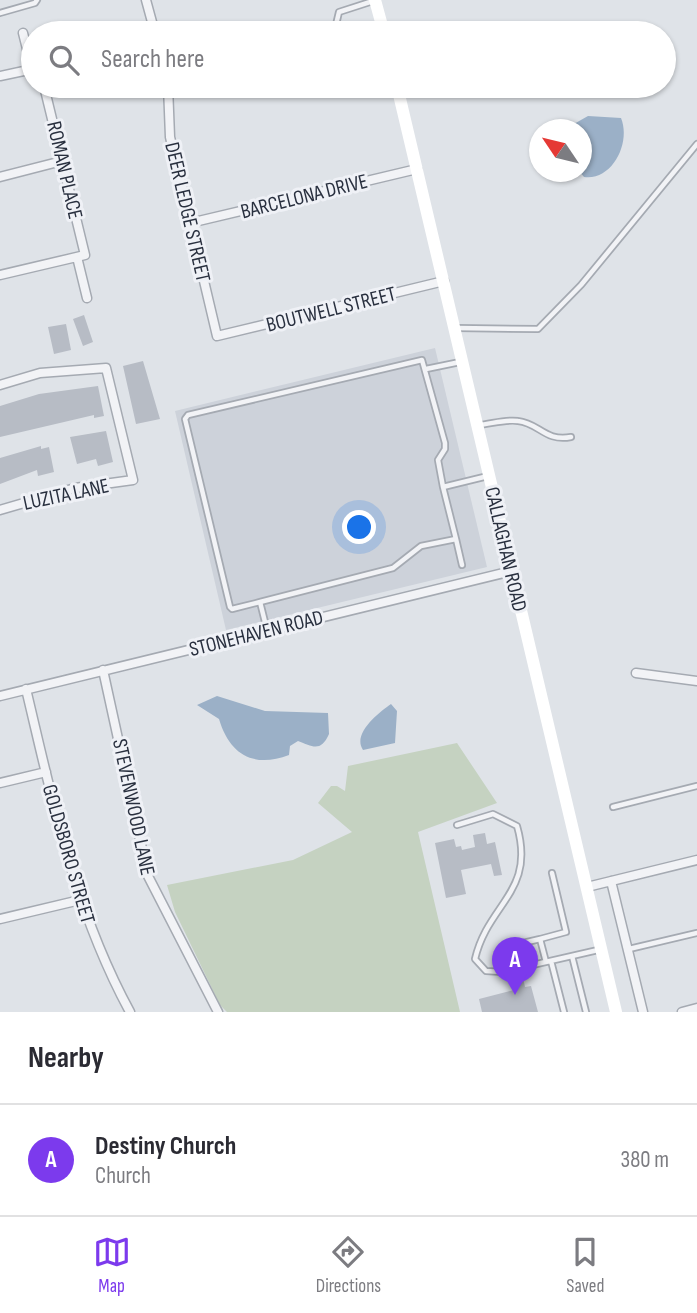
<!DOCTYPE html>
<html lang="en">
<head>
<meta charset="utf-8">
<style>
	:root { --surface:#fff; --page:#f2f2f3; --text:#2b2b33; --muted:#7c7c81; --line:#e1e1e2; --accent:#7c3aed }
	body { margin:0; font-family:"Sofia Sans Condensed",sans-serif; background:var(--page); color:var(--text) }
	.compass { position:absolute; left:529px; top:119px; width:63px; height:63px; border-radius:50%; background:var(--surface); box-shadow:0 2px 5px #0004; rotate:305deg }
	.you { position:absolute; left:360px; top:528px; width:24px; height:24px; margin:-18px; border:5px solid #fff; border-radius:50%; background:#1a73e8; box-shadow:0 0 0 10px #1a73e833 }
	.badge { display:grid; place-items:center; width:46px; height:46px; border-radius:50%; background:var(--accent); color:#fff; font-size:23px; font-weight:700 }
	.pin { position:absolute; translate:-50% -58px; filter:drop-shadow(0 2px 4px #0008) }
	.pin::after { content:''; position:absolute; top:37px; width:24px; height:21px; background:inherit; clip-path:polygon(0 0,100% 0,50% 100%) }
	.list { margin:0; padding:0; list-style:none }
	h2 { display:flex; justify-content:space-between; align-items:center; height:91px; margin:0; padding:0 28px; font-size:30px }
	h2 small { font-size:23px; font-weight:400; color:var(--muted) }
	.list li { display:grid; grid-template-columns:46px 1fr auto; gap:21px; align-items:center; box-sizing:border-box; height:112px; padding:0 28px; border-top:2px solid var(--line) }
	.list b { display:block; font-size:26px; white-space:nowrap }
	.list p { margin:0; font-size:23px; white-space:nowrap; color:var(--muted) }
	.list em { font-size:23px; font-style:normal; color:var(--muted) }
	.icon { flex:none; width:38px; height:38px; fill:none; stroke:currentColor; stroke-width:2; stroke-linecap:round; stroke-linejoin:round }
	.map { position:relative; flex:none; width:697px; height:1012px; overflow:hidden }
	.search { position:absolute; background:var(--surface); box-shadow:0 2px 5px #0004; left:21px; right:21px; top:21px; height:77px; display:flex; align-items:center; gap:18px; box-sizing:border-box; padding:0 24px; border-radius:38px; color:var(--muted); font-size:26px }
	.sheet { height:203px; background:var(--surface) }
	nav { display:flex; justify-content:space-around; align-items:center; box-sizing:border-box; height:98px; border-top:2px solid var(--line); background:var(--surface); font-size:19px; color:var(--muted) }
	nav a { display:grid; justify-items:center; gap:4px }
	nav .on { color:var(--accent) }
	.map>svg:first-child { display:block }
	.built { fill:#cdd2da }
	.green { fill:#c5d2c1 }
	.water { fill:#9bb0c7 }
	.building { fill:#b7bcc5 }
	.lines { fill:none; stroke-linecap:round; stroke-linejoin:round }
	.lane-casing { stroke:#a5aab2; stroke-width:8 }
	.street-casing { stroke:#a5aab2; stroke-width:11 }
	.lane { stroke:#f2f3f6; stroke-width:4.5 }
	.street { stroke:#f2f3f6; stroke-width:8 }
	.secondary { stroke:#fff; stroke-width:12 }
	.labels { text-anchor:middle; stroke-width:6; stroke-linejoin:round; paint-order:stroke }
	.street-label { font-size:21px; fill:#29303f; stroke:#eff1f6 }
</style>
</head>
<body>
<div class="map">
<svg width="697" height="1012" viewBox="0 0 697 1012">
	<rect width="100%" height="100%" fill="#dfe3e8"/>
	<path class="built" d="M435,348L487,567L226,630L175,411Z"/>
	<path class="green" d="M457,743L497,803L418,832L460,1012H227L220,1005L175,912L167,885L293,860L352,832L318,803L331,786H337L345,791L348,766Z"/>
	<path class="water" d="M588,116L621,118C631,142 613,181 584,177L580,172L582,130L565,129Z
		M217,696L265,711L328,713L329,734C321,752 313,747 298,741L290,746L289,755C255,768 230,756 219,719L197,705Z
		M391,704L397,711L395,743L363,750C352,734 378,713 391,704Z"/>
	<path class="building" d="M84,315L93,342L83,346L73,319Z
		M66,324L71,350L54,354L48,327Z
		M143,361L160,419L136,424L123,366Z
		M98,386L104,416L94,418V415L0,437V406L39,394Z
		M106,431L113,462L98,466L96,459L77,464L70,437Z
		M41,446V449L49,447L54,472L38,476L37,470L0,484V458Z
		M485,833L487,844L495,842L502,875L494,876L491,864L461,870L466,894L446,898L435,843L454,839L456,847L461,846L462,850L475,847L473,835Z
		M523,978L525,987L531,986L538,1012H482L479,999L514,990L511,981Z"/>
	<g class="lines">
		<defs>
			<path id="lane" d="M0,13L35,3L37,0
				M334,33L339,12L373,1
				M456,328L538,329L581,285L697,144
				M426,369L460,362
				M478,425C491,424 506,419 518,421C539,423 545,442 571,437
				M456,539L462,565
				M260,602L232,609L230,607L185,419L188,415L422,360L445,443V449L438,460L443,487
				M267,630L260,602L393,568L421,546L456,539L443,487L488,476
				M613,807L697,786
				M457,825L493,814L517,826C536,892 488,903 475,959L486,971L502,972L598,950
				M510,946L540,939
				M629,949L697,933
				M572,956L586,1012
				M551,961L564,1012
				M546,962L540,939L566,932L552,873"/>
			<path id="street" d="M146,0L155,33
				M23,33L32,69
				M0,76L33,69
				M168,86L170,137L217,336L444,281
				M0,177L62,161
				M190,223L417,169
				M77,257L87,298
				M0,275L85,255L44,86
				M0,385L40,373L106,368L133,480L75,488L0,510
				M103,670L148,876L218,1012
				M636,673L697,681
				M26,689C53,802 74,909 130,1012
				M0,696L512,571
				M0,783L46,772
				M611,881L643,1012
				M587,887L697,860
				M0,919L80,900
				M682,1012L697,1008"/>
		</defs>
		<use href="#lane" class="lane-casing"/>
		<use href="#street" class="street-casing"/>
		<use href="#lane" class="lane"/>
		<use href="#street" class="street"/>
		<path class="secondary" d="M375,0L384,33
			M397,86L616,1012"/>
	</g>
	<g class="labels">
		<g class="street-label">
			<text transform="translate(65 170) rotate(77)" y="7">ROMAN PLACE</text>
			<text transform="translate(304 196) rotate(-14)" y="7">BARCELONA DRIVE</text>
			<text transform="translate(188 212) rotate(77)" y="7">DEER LEDGE STREET</text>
			<text transform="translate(331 309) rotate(-14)" y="7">BOUTWELL STREET</text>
			<text transform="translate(66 494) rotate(-12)" y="7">LUZITA LANE</text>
			<text transform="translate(506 549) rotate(77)" y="7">CALLAGHAN ROAD</text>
			<text transform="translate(256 633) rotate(-14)" y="7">STONEHAVEN ROAD</text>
			<text transform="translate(134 807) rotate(78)" y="7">STEVENWOOD LANE</text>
			<text transform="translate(69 854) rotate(74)" y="7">GOLDSBORO STREET</text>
		</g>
	</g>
</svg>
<svg class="compass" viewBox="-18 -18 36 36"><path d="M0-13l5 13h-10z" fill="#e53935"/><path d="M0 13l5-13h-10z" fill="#7c7c81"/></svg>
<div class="you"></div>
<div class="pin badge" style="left:515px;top:995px">A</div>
<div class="search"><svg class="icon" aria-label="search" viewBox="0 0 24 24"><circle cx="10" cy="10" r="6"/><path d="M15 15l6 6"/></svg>Search here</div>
</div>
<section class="sheet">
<h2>Nearby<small></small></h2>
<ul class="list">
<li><span class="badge">A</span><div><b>Destiny Church</b><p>Church</p></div><em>380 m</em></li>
</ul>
</section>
<nav>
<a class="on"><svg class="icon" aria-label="map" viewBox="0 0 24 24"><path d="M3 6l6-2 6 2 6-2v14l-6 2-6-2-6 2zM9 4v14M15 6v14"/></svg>Map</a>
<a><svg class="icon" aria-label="directions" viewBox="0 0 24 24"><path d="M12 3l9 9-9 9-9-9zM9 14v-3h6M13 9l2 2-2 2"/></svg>Directions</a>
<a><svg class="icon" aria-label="saved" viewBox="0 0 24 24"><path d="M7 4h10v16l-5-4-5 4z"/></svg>Saved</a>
</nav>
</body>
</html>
